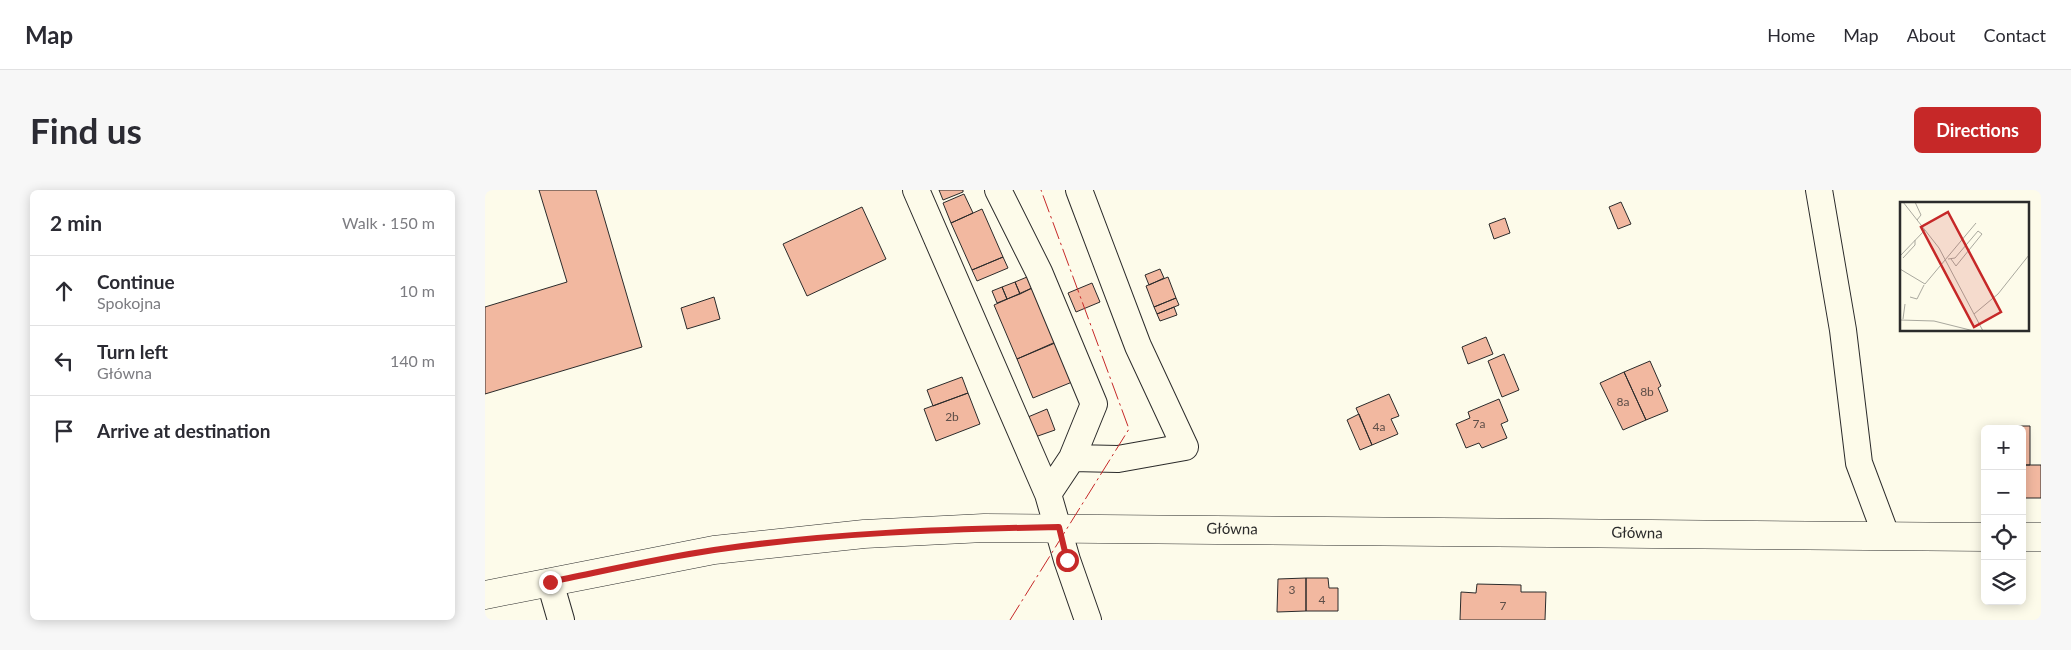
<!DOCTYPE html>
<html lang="en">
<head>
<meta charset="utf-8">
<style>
	:root { --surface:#fff; --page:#f7f7f7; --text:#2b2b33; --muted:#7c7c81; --line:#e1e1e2; --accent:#c62828 }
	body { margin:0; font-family:Lato,sans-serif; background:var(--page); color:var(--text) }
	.controls { position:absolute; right:15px; bottom:15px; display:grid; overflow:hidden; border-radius:8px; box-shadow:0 2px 12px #0003 }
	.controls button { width:45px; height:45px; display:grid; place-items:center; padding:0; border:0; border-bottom:1px solid var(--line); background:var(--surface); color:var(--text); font:25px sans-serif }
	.stop { position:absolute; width:15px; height:15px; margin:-11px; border:4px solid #c62828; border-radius:50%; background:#fff }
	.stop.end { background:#c62828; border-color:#fff; box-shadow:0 1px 5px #0008 }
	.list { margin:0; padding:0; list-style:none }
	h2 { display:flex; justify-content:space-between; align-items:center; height:65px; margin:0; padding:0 20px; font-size:21px }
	h2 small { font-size:16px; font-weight:400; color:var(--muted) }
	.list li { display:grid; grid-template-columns:32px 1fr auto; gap:15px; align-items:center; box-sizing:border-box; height:70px; padding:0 20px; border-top:1px solid var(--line) }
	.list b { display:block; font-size:19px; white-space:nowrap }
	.list p { margin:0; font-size:16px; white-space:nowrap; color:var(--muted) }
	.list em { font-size:16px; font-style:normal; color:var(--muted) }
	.icon { flex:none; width:28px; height:28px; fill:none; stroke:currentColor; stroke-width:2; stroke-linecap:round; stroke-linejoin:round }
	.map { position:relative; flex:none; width:1556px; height:430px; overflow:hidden; border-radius:8px }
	header { display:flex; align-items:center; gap:30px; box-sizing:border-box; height:70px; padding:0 25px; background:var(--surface); border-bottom:1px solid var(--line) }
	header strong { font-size:24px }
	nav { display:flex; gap:28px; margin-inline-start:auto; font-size:18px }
	.intro { display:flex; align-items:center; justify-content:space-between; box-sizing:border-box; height:120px; padding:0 30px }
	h1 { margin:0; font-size:35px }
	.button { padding:12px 22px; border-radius:8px; background:var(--accent); color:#fff; font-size:18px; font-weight:700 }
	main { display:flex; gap:30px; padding:0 30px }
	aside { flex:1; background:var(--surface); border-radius:8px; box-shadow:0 2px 12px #0003 }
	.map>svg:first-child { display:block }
	.building { fill:#f2b8a0; stroke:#2b2b2b }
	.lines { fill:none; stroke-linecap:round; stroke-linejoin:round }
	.minor-casing { stroke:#2b2b2b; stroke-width:28 }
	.major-casing { stroke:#2b2b2b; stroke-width:29 }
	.minor { stroke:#fdfbea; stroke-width:26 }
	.major { stroke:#fdfbea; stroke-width:28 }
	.power { stroke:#c62828; stroke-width:1; stroke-dasharray:18 4 2.5 4; stroke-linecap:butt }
	.route { stroke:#c62828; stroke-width:6 }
	.labels { text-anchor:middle; stroke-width:4; stroke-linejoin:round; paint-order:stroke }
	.number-label { font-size:12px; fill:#5d4e48 }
	.street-label { font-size:15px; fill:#2b2b2b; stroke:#fdfbea }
	.inset-road { fill:none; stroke:#a9a89e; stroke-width:1 }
	.view { fill:#c62828; fill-opacity:0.15; stroke:#c62828; stroke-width:2.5 }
	.inset-edge { fill:none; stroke:#2b2b2b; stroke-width:2.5 }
</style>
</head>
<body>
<header>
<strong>Map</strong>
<nav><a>Home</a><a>Map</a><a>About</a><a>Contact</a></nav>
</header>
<div class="intro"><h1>Find us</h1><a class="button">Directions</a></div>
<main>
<aside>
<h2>2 min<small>Walk · 150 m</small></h2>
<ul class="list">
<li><svg class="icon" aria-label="ahead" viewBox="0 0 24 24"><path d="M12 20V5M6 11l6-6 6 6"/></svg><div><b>Continue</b><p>Spokojna</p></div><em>10 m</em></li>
<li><svg class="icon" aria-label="left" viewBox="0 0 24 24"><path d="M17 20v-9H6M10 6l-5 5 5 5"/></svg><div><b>Turn left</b><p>Główna</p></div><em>140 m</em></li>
<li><svg class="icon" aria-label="arrive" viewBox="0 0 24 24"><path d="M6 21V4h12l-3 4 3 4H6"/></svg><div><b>Arrive at destination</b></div></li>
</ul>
</aside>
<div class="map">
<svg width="1556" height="430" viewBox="0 0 1556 430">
	<rect width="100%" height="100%" fill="#fdfbea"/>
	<path class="building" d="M54,0H111L157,157L0,204V117L82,92Z
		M454,0H478V2L458,10Z
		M479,4L488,23L466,33L458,13Z
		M1136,12L1146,34L1133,39L1124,17Z
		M377,17L401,69L322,106L298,54Z
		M497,19L518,67L487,80L466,33Z
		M1020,28L1025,43L1009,49L1004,34Z
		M518,67L523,78L492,91L487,80Z
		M675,79L679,88L664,95L660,85Z
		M542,87L547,98L535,104L530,92Z
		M683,87L691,108L669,117L661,96Z
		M530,92L535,104L522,109L517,97Z
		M607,93L615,112L591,122L583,103Z
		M517,97L522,109L512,113L507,101Z
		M547,98L570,153L532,169L509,115Z
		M229,107L235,129L202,139L196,118Z
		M691,108L694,115L672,124L669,117Z
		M689,117L692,125L675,131L672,124Z
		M1001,147L1008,164L983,174L977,157Z
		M575,150L592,190L548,208L532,169Z
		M1019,164L1034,200L1017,207L1003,171Z
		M1165,171L1176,196L1173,198L1183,221L1161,230L1139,182Z
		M1139,182L1161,230L1138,240L1115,193Z
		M477,187L483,203L448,216L442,200Z
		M483,203L495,234L451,251L439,219Z
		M904,204L914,226L906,229L913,244L887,255L871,218Z
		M1014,209L1023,231L1016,234L1022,248L997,258L994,253L981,258L971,234L985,228L983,222Z
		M562,219L570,240L550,247L543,227Z
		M874,224L887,255L875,260L862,230Z
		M1516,236H1545V275H1537V239H1516Z
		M1537,275H1556V308H1537Z
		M821,388H843L844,398H853V421H821Z
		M821,388V421L792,422L793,389Z
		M992,394L1036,395V402H1061L1060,430H975L976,402L991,403Z"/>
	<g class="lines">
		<defs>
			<path id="minor" d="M431,0L563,304L582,370L603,430
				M513,0L554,82L609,214L587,268L563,304
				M1334,0L1358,140L1374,273L1401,345
				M587,268L633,269L700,257L653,156L594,0
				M65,392L76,430"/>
			<path id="major" d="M1537,347H1556
				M0,405L229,360L379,344L499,338L1500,347"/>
		</defs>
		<use href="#minor" class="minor-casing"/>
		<use href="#major" class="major-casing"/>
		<use href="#minor" class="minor"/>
		<use href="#major" class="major"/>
		<path class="power" d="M525,430L644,239L556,0"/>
	</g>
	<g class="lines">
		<path class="route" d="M65,392C119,381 174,368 229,360C343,343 459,339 574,337L582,370"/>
	</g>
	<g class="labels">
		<g class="number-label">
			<text x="1162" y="206">8b</text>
			<text x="1138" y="216">8a</text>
			<text x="467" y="231">2b</text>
			<text x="994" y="238">7a</text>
			<text x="894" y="241">4a</text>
			<text x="807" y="404">3</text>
			<text x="837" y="414">4</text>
			<text x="1018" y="420">7</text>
		</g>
		<g class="street-label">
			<text transform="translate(747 339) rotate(1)" y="5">Główna</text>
			<text transform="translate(1152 343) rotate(1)" y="5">Główna</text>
		</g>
	</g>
	<g transform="translate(1415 12)">
		<rect width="129" height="129" fill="#fdfbea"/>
		<path class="inset-road" d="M3,0L39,46L83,129M15,0L21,13L17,18M0,54L25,28M3,56L15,43V38M48,57L55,56L78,29L82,32L56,64L51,57M0,67L25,82L76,21M10,95L17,97L24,83M74,112L98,92L129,53M3,117L5,102M0,118L34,119L74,129"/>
		<path class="view" d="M48,10L101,110L74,125L21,25Z"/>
		<rect width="129" height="129" class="inset-edge"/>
	</g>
</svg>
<div class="controls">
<button>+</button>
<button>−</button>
<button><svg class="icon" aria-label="locate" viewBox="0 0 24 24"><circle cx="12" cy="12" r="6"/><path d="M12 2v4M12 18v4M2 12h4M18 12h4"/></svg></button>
<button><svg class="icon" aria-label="layers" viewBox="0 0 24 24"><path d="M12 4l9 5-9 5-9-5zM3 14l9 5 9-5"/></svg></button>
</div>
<div class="stop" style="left:582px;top:370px"></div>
<div class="stop end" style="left:65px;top:392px"></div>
</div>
</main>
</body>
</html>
